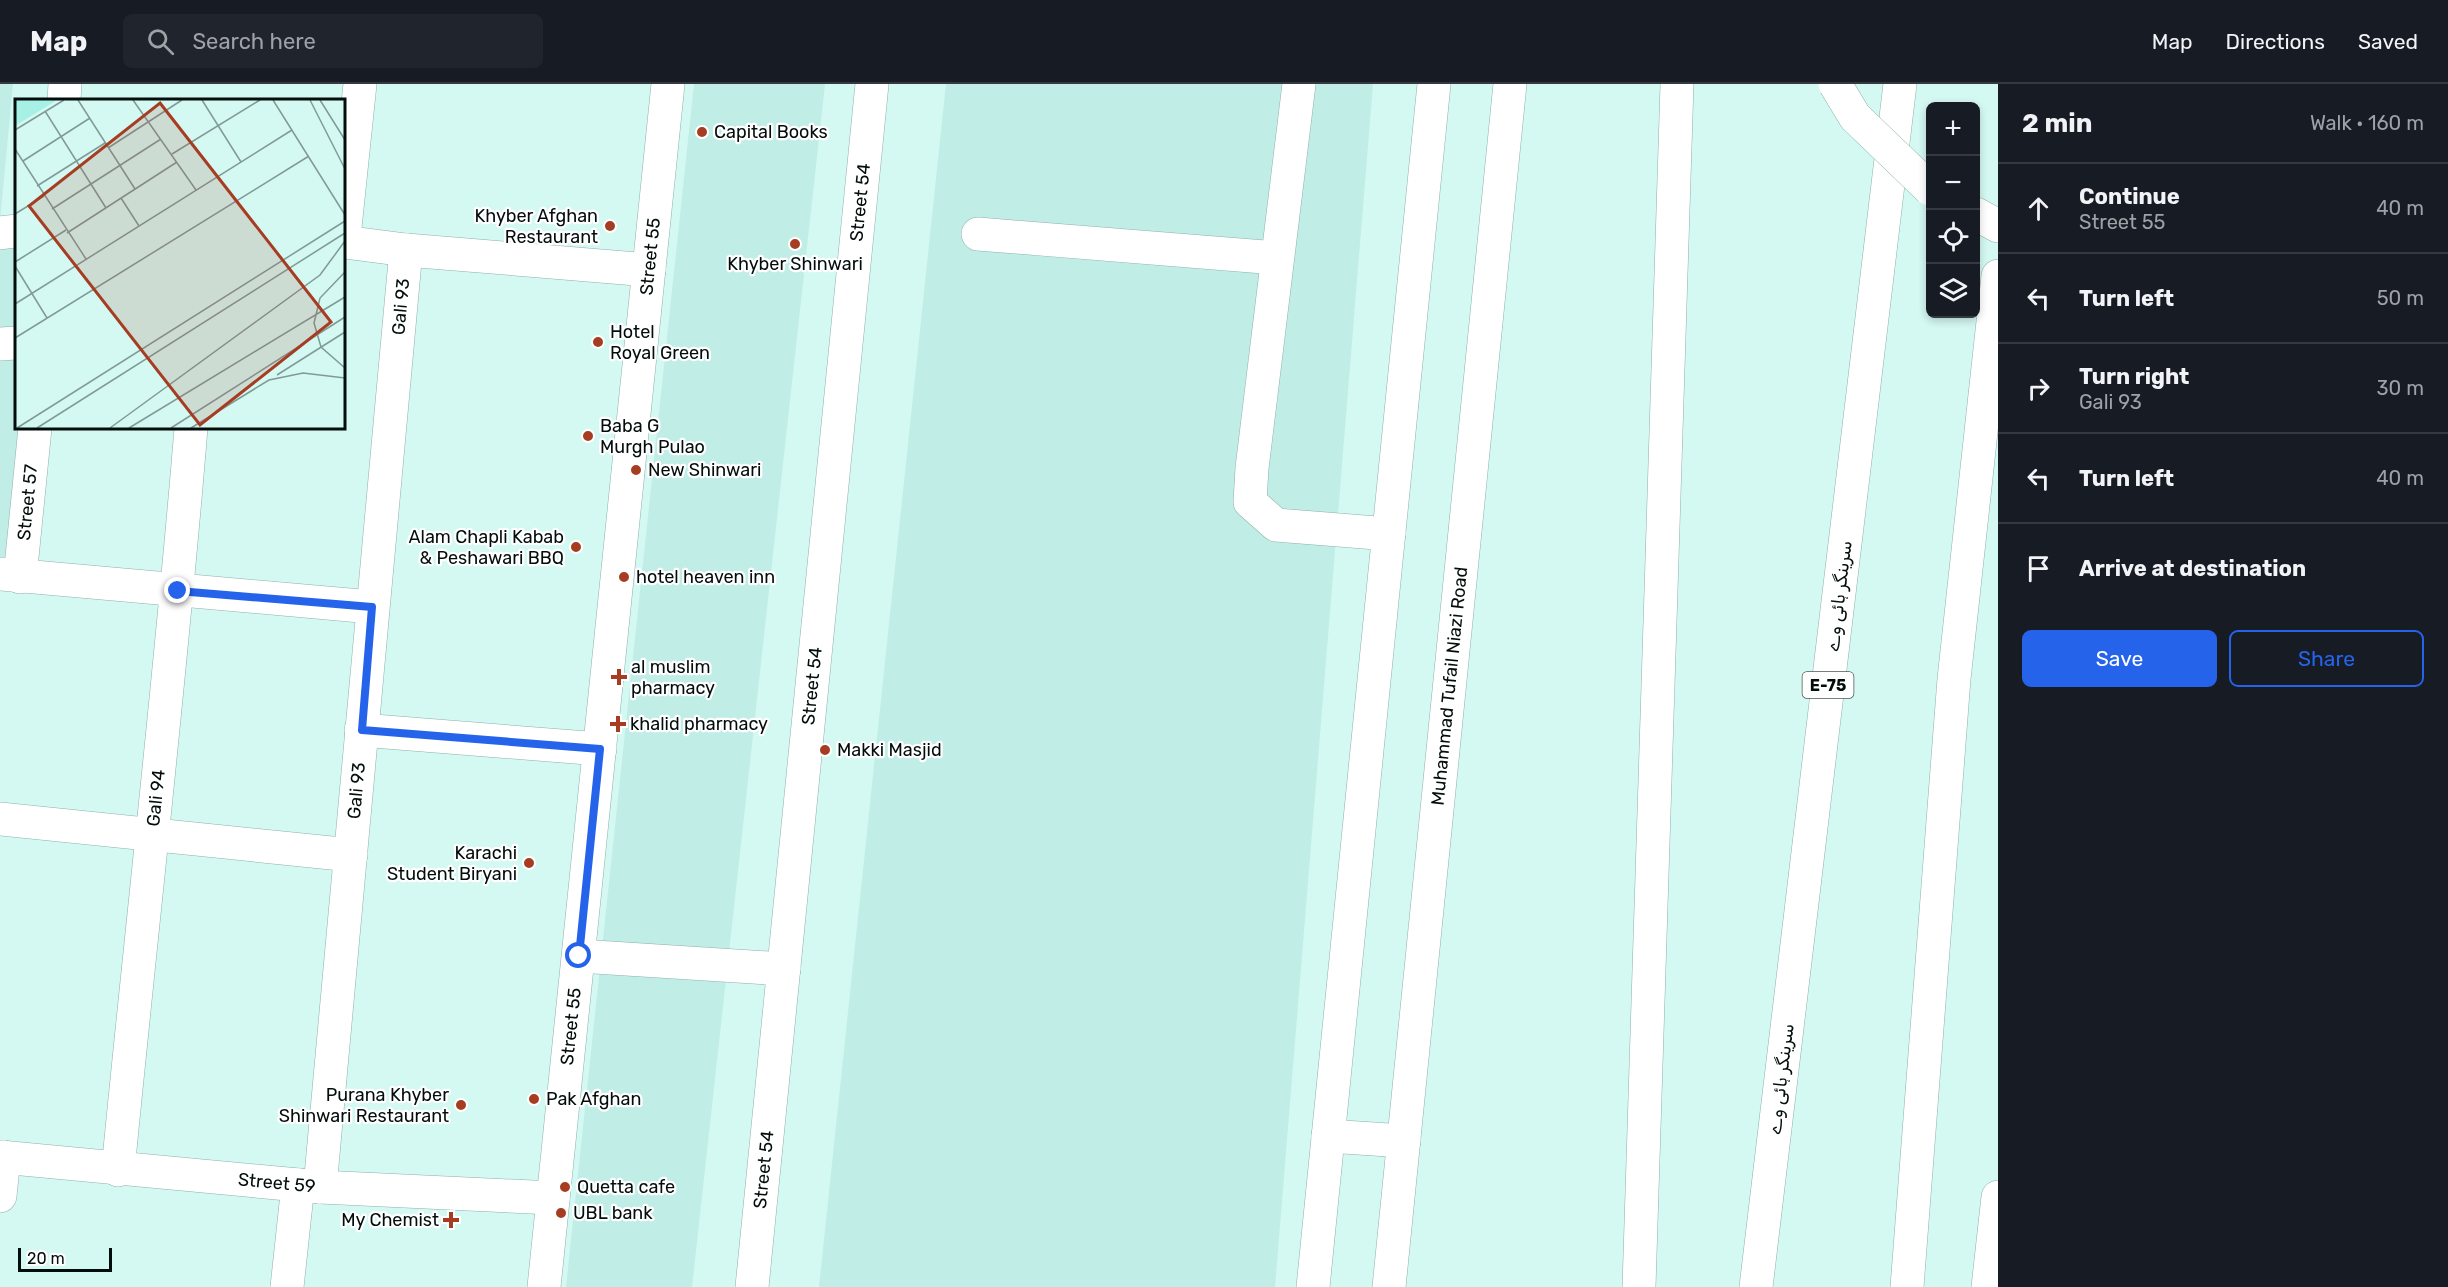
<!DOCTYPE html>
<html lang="en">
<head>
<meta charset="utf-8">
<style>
	:root { --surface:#171b24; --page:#20242c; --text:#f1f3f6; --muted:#9ea1a6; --line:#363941; --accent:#2563eb }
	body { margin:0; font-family:Rubik,"Noto Sans Arabic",sans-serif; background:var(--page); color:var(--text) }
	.controls { position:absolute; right:18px; top:18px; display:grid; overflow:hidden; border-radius:9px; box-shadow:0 3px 9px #0003 }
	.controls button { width:54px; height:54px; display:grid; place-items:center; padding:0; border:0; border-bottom:2px solid var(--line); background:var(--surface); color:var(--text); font:30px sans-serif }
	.scale { position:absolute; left:18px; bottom:15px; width:94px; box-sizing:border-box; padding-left:6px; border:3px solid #030e0c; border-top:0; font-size:16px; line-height:21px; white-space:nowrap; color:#030e0c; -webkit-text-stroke:4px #fff; paint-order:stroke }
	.stop { position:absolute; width:18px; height:18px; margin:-14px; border:4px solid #2563eb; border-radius:50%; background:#fff }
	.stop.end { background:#2563eb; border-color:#fff; box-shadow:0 2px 6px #0008 }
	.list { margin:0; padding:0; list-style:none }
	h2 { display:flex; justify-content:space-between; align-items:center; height:78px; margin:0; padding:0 24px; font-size:26px }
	h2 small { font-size:20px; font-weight:400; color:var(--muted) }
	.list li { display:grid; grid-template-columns:39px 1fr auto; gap:18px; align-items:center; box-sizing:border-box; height:90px; padding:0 24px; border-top:2px solid var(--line) }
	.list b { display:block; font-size:22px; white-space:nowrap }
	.list p { margin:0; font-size:20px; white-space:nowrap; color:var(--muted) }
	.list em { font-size:20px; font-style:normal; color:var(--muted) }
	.actions { display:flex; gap:12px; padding:18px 24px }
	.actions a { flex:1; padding:14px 0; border:2px solid var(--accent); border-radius:9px; text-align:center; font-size:21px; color:var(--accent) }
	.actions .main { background:var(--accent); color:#fff }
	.icon { flex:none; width:33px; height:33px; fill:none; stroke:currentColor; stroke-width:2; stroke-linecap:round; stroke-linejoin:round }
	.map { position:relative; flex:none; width:1998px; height:1203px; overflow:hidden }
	header { display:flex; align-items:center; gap:36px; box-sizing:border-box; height:84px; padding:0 30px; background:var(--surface); border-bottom:2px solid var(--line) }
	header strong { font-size:28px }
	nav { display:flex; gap:33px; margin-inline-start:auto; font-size:21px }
	.search { width:420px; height:54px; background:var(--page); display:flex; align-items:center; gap:15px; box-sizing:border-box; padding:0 21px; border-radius:9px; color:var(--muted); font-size:22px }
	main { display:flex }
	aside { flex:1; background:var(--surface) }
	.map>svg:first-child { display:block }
	.built { fill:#c1ede7 }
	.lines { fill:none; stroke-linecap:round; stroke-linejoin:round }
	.minor-casing { stroke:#8fb0ab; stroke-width:34 }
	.major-casing { stroke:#8fb0ab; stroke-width:34 }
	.highway-casing { stroke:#8fb0ab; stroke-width:34 }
	.minor { stroke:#fff; stroke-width:33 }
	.major { stroke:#fff; stroke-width:33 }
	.highway { stroke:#fff; stroke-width:33 }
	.highway-bridge-casing { stroke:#8fb0ab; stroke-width:34; stroke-linecap:butt }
	.highway-bridge { stroke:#fff; stroke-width:33 }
	.route { stroke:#2563eb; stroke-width:8 }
	.poi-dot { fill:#a63d22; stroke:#fff; stroke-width:2 }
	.labels { text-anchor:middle; stroke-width:4.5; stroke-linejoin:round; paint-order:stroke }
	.shield { fill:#fff; stroke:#4f5655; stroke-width:1.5 }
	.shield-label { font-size:16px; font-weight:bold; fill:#030e0c }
	.poi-label { font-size:18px; fill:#030e0c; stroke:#fff; text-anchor:start }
	.street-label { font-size:18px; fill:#030e0c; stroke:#fff }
	.inset-road { fill:none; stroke:#809a96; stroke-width:1.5 }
	.view { fill:#a63d22; fill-opacity:0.15; stroke:#a63d22; stroke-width:3 }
	.inset-edge { fill:none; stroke:#030e0c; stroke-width:3 }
</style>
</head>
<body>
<header>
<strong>Map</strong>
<div class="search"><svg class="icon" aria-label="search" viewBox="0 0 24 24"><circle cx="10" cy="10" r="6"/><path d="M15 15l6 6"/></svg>Search here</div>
<nav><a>Map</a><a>Directions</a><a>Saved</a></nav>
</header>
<main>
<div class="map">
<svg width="1998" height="1203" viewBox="0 0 1998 1203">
	<rect width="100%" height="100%" fill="#d4f8f2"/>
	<path class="built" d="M0,0H13L0,136Z
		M694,0H825L692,1203H566Z
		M946,0H1373L1275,1203H819Z
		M0,161L16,162V344H25L18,479L0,477Z"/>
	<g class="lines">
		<defs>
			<g id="minor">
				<path d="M1299,0L1252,384L1250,418L1276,441L1389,450"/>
				<path d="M64,16L65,0"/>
				<path d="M0,149L16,147"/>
				<path d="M978,150L1276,174"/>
				<path d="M344,153L360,0"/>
				<path d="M344,158L406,166L649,186"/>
				<path d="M0,260L16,259"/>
				<path d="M0,490L372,523"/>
				<path id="s1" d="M20,493L35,344"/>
				<path d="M361,646L600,665"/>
				<path d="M0,735L351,771"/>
				<path d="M579,872L784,885"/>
				<path id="s2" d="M0,1073L320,1103L553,1114"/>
				<path id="s3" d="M118,1086C142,838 171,591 191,344"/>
				<path id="s4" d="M320,1103L406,166"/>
				<path d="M0,1112L4,1073"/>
				<path d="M287,1203L298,1101"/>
				<path id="s5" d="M544,1203L668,0"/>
				<path id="s6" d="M752,1203L872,0"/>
			</g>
			<g id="major">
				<path d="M1328,1052L1404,1057"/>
				<path d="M1313,1203L1434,0"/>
				<path id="s7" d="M1389,1203L1510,0"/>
			</g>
			<path id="highway" d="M1976,130L1998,142
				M1639,1203L1677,0
				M1756,1203L1900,0
				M1907,1203L1954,595L1998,192
				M1988,1203L1998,1113"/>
		</defs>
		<use href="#minor" class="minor-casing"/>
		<use href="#major" class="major-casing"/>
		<use href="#highway" class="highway-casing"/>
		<use href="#minor" class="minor"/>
		<use href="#major" class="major"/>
		<use href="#highway" class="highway"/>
		<defs>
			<path id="highway-bridge" d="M1835,0L1855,33L1930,105"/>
		</defs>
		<use href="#highway-bridge" class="highway-bridge-casing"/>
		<use href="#highway-bridge" class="highway-bridge"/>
	</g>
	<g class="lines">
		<path class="route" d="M178,507L372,523L362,646L600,665L579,872"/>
	</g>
	<g class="poi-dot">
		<circle cx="702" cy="48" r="6"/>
		<circle cx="610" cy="142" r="6"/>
		<circle cx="795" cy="160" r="6"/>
		<circle cx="598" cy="258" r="6"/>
		<circle cx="588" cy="352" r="6"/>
		<circle cx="636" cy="386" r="6"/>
		<circle cx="576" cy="463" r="6"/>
		<circle cx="624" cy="493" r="6"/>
		<path d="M616 584h6v6h6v6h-6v6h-6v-6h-6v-6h6z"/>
		<path d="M615 631h6v6h6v6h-6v6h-6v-6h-6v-6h6z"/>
		<circle cx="825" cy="666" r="6"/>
		<circle cx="529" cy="779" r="6"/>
		<circle cx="534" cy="1015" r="6"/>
		<circle cx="461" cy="1021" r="6"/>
		<circle cx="565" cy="1103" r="6"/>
		<circle cx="561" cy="1129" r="6"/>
		<path d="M448 1127h6v6h6v6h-6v6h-6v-6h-6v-6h6z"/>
	</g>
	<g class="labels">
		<rect class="shield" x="1802.5" y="588" width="51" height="26" rx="4.5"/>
		<g class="shield-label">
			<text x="1828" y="607">E-75</text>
		</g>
		<g class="poi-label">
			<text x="714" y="54">Capital Books</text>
			<text x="598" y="138" text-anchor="end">Khyber Afghan<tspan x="598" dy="21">Restaurant</tspan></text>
			<text x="795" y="186" text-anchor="middle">Khyber Shinwari</text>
			<text x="610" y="254">Hotel<tspan x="610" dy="21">Royal Green</tspan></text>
			<text x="600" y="348">Baba G<tspan x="600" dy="21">Murgh Pulao</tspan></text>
			<text x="648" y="392">New Shinwari</text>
			<text x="564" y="459" text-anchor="end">Alam Chapli Kabab<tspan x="564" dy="21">&amp; Peshawari BBQ</tspan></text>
			<text x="636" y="499">hotel heaven inn</text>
			<text x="631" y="589">al muslim<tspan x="631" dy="21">pharmacy</tspan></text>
			<text x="630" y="646">khalid pharmacy</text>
			<text x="837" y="672">Makki Masjid</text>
			<text x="517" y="775" text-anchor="end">Karachi<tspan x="517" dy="21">Student Biryani</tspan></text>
			<text x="449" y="1017" text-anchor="end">Purana Khyber<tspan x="449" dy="21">Shinwari Restaurant</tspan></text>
			<text x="546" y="1021">Pak Afghan</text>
			<text x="577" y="1109">Quetta cafe</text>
			<text x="573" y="1135">UBL bank</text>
			<text x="439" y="1142" text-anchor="end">My Chemist</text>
		</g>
		<g class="street-label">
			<text dy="6" stroke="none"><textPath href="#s6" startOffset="1090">Street 54</textPath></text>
			<text dy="6" stroke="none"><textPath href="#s5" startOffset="1036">Street 55</textPath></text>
			<text dy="6" stroke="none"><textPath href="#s4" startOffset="884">Gali 93</textPath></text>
			<text dy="6" stroke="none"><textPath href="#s1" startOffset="75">Street 57</textPath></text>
			<text transform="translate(1839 512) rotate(-83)" y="6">سرینگر ہائی وے</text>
			<text dy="6" stroke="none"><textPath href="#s6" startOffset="604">Street 54</textPath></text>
			<text dy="6" stroke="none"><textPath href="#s7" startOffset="604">Muhammad Tufail Niazi Road</textPath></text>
			<text dy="6" stroke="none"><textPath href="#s4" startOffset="398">Gali 93</textPath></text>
			<text dy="6" stroke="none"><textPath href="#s3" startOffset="374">Gali 94</textPath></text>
			<text dy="6" stroke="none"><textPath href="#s5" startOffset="262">Street 55</textPath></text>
			<text transform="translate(1781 995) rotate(-83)" y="6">سرینگر ہائی وے</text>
			<text dy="6" stroke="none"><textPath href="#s6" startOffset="118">Street 54</textPath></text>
			<text dy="6" stroke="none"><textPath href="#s2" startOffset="278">Street 59</textPath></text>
		</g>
	</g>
	<g transform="translate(15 15)">
		<rect width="330" height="330" fill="#d4f8f2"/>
		<path d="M0,1H42L0,27Z" fill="#a7f0e6"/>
		<path class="inset-road" d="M63,1L120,90M118,1L181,91M187,1L226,63M258,1L330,116M295,1L330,70M305,1L330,41M30,12L91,109M0,31L49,1M93,49L167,1M0,50L71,160M157,55L245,1M8,62L75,19M22,87L90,44M106,99L124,127M37,110L146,40M0,115L29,97M52,134L162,63M0,163L51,131M0,167L32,219M330,173L305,199L299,224L306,248L330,269M0,205L277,31M0,239L294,57M262,276L330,233M2,329L330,122M22,329L330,134M95,329L305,176L330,142M114,329L330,198M156,329L330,218M176,329L254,281L288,274L330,279"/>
		<path class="view" d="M145,4L316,223L185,326L14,107Z"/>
		<rect width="330" height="330" class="inset-edge"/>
	</g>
</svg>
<div class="controls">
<button>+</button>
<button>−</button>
<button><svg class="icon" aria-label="locate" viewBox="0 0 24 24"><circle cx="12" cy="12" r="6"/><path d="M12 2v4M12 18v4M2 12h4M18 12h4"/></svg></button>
<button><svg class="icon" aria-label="layers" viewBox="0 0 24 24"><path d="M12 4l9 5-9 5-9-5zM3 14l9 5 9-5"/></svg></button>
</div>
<div class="scale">20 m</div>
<div class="stop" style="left:579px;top:872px"></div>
<div class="stop end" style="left:178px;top:507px"></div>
</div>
<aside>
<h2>2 min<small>Walk · 160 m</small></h2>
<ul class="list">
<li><svg class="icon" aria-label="ahead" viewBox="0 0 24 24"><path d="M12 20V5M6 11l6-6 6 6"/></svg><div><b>Continue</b><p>Street 55</p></div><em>40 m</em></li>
<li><svg class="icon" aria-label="left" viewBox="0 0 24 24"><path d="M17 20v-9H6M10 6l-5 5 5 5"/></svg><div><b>Turn left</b></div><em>50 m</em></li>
<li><svg class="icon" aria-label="right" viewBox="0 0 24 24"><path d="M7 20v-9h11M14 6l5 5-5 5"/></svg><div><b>Turn right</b><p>Gali 93</p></div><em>30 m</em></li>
<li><svg class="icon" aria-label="left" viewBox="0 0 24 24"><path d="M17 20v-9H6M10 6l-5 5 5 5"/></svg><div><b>Turn left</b></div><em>40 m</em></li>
<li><svg class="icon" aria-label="arrive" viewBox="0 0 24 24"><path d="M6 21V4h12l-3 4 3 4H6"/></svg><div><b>Arrive at destination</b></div></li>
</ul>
<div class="actions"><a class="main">Save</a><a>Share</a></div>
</aside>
</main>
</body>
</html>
